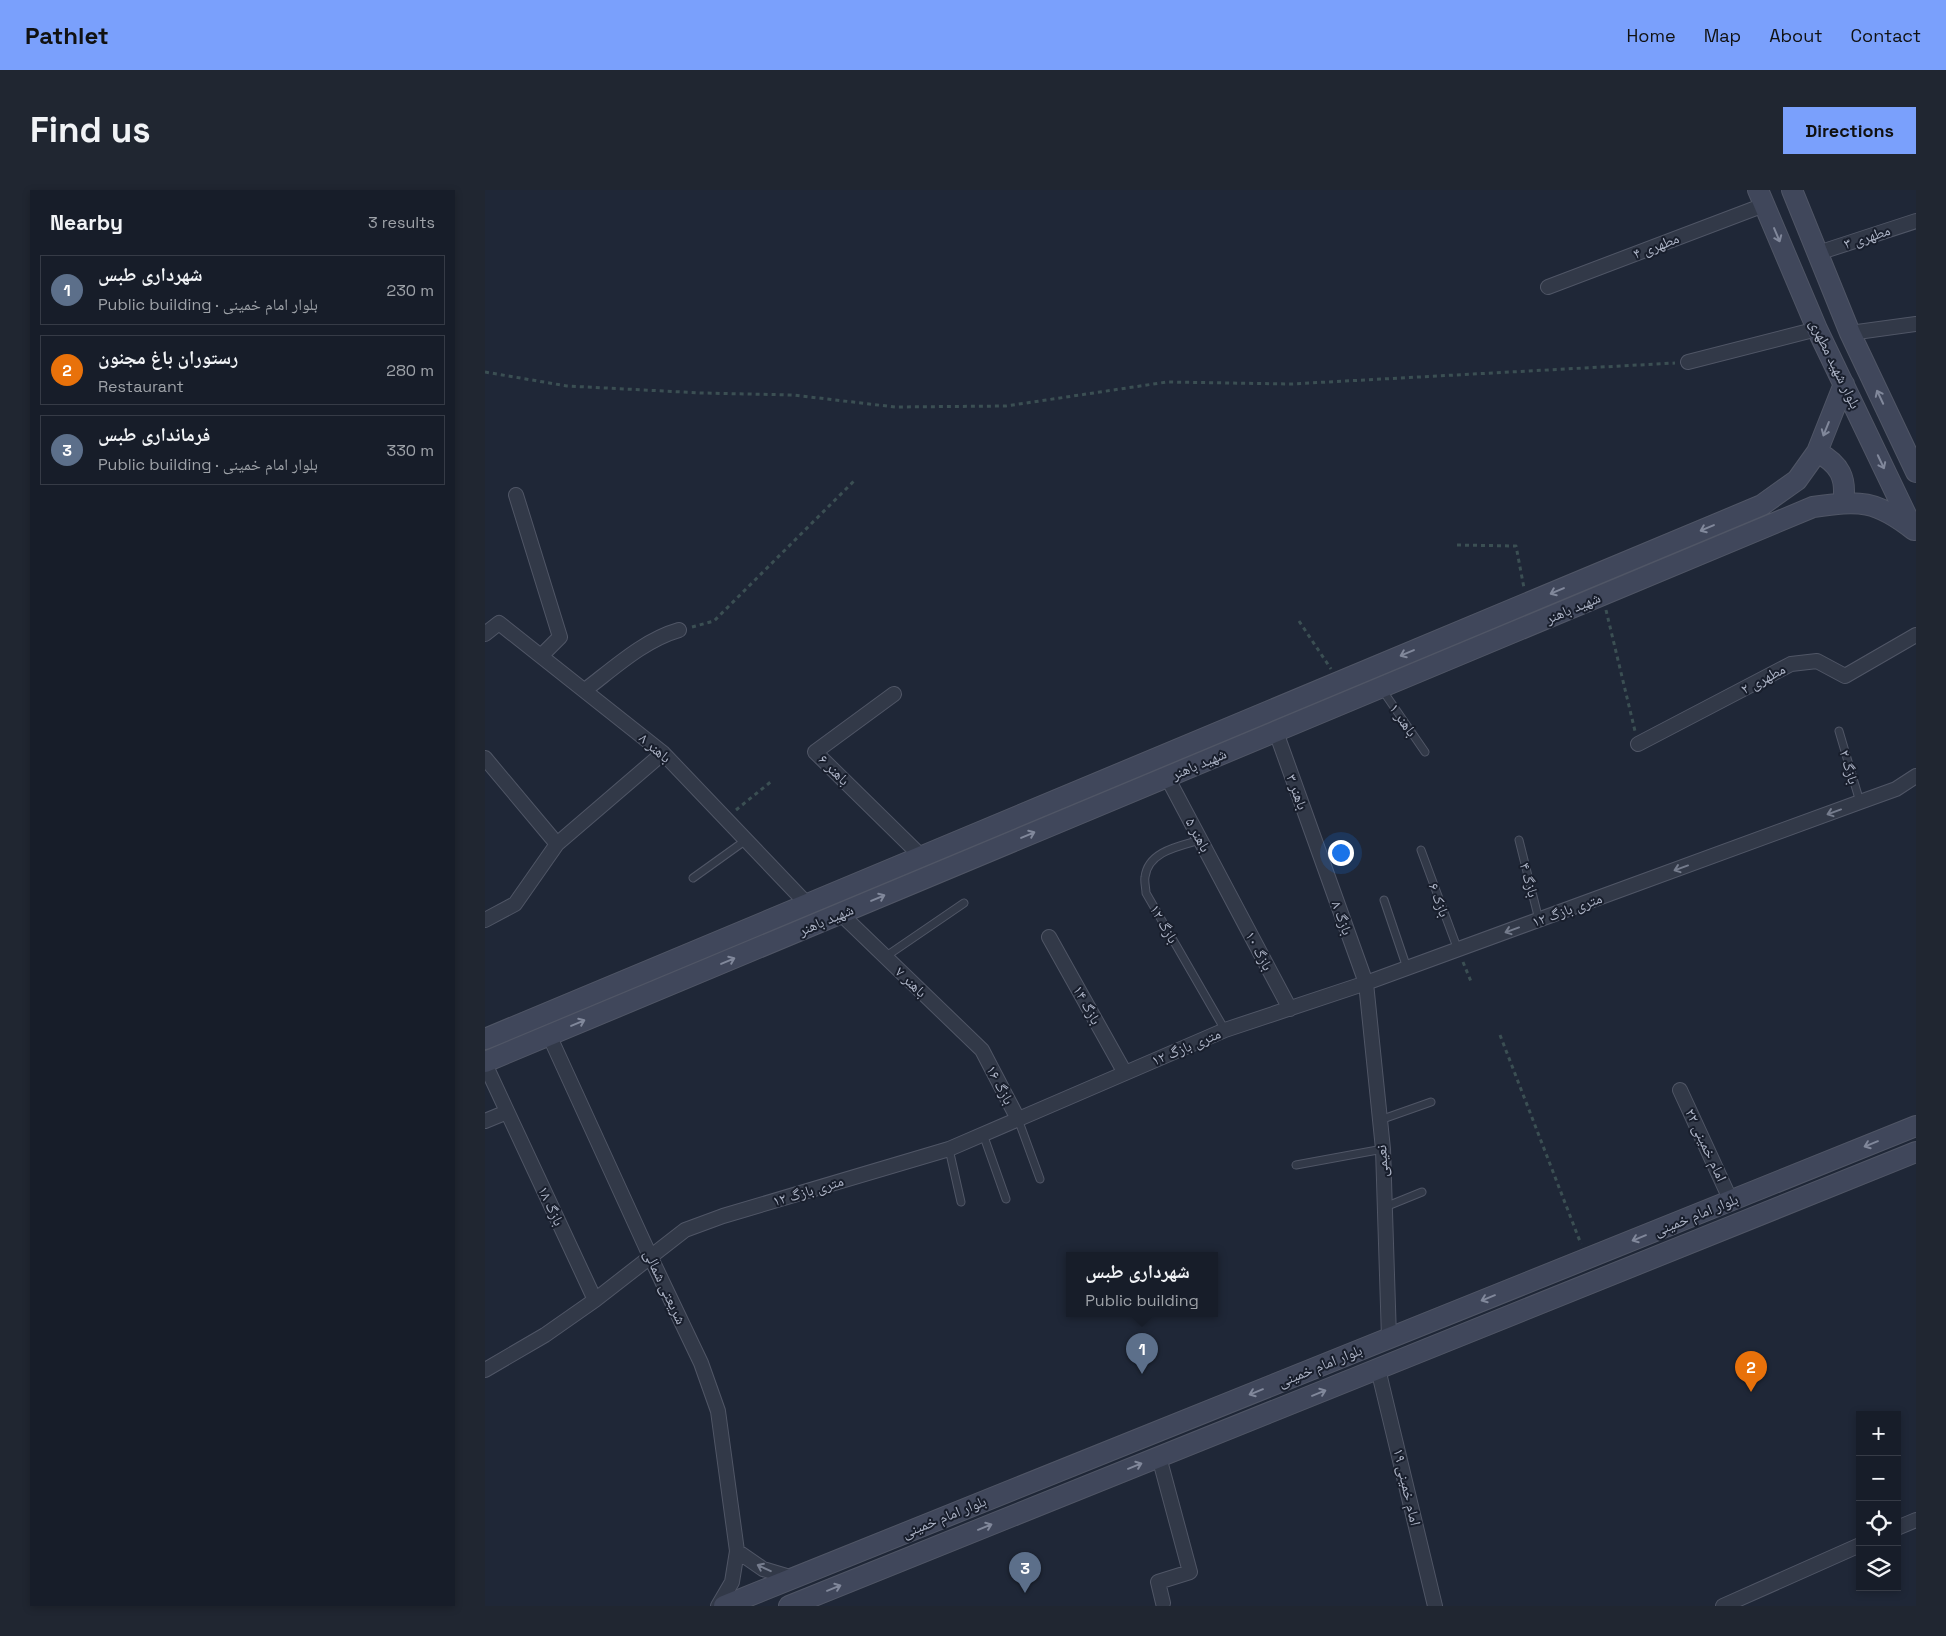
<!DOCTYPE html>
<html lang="en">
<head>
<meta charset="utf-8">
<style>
	:root { --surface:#171d29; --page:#202631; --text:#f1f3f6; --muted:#9ea2a8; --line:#363b46; --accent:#7aa0fc }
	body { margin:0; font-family:"Space Grotesk","Noto Naskh Arabic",sans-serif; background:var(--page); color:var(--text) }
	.controls { position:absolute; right:15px; bottom:15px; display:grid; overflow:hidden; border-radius:0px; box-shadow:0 2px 8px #0003 }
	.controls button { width:45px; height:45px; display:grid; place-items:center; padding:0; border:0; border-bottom:1px solid var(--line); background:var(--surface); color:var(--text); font:25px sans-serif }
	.you { position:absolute; left:855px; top:662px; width:18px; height:18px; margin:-12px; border:4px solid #fff; border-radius:50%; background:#1a73e8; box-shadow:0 0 0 8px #1a73e833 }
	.badge { display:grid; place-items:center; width:32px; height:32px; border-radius:50%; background:var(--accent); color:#fff; font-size:16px; font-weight:700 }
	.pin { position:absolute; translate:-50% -41px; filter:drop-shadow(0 1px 2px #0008) }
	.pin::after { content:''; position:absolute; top:26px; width:18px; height:15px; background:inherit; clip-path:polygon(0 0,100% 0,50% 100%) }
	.popup { position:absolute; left:581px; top:1062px; width:152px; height:65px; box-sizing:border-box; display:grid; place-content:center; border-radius:0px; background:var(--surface); filter:drop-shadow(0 1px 4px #0005); font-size:16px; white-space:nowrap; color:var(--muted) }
	.popup b { font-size:19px; color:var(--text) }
	.popup::after { content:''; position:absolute; left:50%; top:100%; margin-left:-10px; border:10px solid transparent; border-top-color:var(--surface) }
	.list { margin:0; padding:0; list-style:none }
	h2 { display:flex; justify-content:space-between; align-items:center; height:65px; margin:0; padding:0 20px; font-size:21px }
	h2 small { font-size:16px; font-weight:400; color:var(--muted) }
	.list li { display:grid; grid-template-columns:32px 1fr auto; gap:15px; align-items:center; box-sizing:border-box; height:70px; margin:0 10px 10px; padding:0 10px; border:1px solid var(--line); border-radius:0px }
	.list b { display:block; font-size:19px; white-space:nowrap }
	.list p { margin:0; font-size:16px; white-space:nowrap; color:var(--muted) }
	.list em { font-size:16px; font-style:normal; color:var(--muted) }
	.icon { flex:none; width:28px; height:28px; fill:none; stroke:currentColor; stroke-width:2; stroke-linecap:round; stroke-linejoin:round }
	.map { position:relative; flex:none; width:1431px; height:1416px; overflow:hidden; border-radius:0px }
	header { display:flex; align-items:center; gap:30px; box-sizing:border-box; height:70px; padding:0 25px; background:var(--accent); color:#111 }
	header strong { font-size:24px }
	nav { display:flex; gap:28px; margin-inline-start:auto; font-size:18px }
	.intro { display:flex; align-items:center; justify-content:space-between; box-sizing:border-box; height:120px; padding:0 30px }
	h1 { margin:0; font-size:35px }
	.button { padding:12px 22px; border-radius:0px; background:var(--accent); color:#111; font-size:18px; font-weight:700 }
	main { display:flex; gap:30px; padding:0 30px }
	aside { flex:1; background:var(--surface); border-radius:0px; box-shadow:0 2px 8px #0003 }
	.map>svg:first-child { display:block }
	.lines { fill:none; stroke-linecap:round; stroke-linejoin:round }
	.lane-casing { stroke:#505666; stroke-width:9 }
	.street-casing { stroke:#505666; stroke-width:16 }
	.secondary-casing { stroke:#505666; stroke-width:22 }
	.path { stroke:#3b4f53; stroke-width:3; stroke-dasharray:4 4; stroke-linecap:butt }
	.lane { stroke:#323948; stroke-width:7 }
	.street { stroke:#323948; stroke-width:14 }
	.secondary { stroke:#40475b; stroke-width:20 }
	.oneway { stroke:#81889b }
	.oneway2 { stroke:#757c8d }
	.labels { text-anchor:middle; stroke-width:4; stroke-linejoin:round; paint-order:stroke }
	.street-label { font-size:15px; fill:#acb3c5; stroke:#181e2c }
</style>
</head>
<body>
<header>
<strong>Pathlet</strong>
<nav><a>Home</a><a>Map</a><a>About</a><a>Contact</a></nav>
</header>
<div class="intro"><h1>Find us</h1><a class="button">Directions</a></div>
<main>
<aside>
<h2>Nearby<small>3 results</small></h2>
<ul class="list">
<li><span class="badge" style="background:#5c6f8a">1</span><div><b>شهرداری طبس</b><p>Public building · بلوار امام خمینی</p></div><em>230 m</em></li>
<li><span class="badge" style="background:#e8710a">2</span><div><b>رستوران باغ مجنون</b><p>Restaurant</p></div><em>280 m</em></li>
<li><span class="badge" style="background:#5c6f8a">3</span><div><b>فرمانداری طبس</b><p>Public building · بلوار امام خمینی</p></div><em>330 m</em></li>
</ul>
</aside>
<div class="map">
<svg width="1431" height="1416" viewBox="0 0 1431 1416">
	<rect width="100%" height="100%" fill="#1f2737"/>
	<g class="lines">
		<defs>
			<path id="lane" d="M896,498L940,562
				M1354,541L1375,612
				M715,650C695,656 663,661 660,687C659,692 661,698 661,703L740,840
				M1034,650L1054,730
				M936,660L973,760
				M208,688L261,650
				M899,710L922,778
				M400,767L479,713
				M533,929L555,989
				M895,930L946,912
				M498,944L521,1009
				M464,959L476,1012
				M811,975L898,959
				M900,1017L937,1002"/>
			<path id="street" d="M1333,63L1431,31
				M1063,97L1279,15
				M1365,143L1431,134
				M1203,172L1332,139
				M31,305L75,447L56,466
				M0,444L14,433L178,563L322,714
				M100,500C129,478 159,450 194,440
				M409,504L330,562L436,666
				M791,542L881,793L898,959L904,1148
				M1153,554L1306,474L1332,471L1360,486L1431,445
				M0,568L72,654
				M682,587L805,819
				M356,724L497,860L533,929
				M0,730L30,714L72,654L178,563
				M564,747L640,883
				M64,845L165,1066L216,1173L233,1221L252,1361L247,1392L233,1416
				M0,874L110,1110
				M1195,900L1246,1011
				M0,931L22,922
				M893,1179L950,1416
				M0,1180L60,1145L110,1110L200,1040L238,1026L464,959L740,840L881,793L1375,612L1411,599L1431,586
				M674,1267L705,1382L673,1392L678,1413
				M1412,1338L1431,1330
				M252,1361L278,1379L308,1388
				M1238,1416L1375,1355"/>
			<path id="secondary" d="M1273,0L1332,139L1427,337
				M1307,0L1365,143L1431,282
				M1332,262C1355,274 1362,288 1358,313
				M0,849L1277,315L1312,290L1332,262L1359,194
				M0,872L1328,317C1375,310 1391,310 1429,340
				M239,1416L1431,936
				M304,1416L1431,962"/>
		</defs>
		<use href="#lane" class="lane-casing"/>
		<use href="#street" class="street-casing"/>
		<use href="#secondary" class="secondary-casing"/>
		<path class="path" d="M0,182L82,196L217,203L308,205L410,217L521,216L682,192L806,194L1190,173
			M972,355L1031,356L1039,398
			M1121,420L1150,541
			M814,431L846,479
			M207,437L229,431L369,291
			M251,620L288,590
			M978,772L987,794
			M1015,845L1096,1054"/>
		<use href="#lane" class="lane"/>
		<use href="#street" class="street"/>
		<use href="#secondary" class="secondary"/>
	</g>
	<defs><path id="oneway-shaft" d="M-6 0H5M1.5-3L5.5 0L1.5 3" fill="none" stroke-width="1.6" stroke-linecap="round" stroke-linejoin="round" transform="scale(1.25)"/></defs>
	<g class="oneway">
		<use href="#oneway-shaft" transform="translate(1292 45) rotate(67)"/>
		<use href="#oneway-shaft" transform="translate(1395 207) rotate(-115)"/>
		<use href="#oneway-shaft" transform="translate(1341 239) rotate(112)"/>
		<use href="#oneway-shaft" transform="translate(1396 272) rotate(65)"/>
		<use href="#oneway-shaft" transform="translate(1222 338) rotate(157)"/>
		<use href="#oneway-shaft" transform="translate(1072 401) rotate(157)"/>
		<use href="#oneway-shaft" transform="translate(922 463) rotate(157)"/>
		<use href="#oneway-shaft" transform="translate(543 645) rotate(-23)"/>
		<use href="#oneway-shaft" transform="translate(393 708) rotate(-23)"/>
		<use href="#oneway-shaft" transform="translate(243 771) rotate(-23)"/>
		<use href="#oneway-shaft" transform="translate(93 833) rotate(-23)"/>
		<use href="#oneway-shaft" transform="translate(1386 954) rotate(158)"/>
		<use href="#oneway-shaft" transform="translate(1154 1048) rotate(158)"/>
		<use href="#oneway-shaft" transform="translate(1003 1108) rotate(158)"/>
		<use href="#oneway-shaft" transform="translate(771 1202) rotate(158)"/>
		<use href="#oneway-shaft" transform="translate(834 1203) rotate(-22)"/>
		<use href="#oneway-shaft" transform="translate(650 1276) rotate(-22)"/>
		<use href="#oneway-shaft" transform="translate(500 1337) rotate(-22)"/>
		<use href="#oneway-shaft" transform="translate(349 1398) rotate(-22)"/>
	</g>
	<g class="oneway2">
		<use href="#oneway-shaft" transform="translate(1349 622) rotate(160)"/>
		<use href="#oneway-shaft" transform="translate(1196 678) rotate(160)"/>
		<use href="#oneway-shaft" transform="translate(1027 740) rotate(160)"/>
		<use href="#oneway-shaft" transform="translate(279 1378) rotate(-155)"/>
	</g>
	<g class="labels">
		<g class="street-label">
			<text transform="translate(1382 47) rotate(-18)" y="5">مطهری ۳</text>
			<text transform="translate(1171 56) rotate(-21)" y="5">مطهری ۴</text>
			<text transform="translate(1350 174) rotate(64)" y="5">بلوار شهید مطهری</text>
			<text transform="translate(1088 418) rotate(-23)" y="5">شهید باهنر</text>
			<text transform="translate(1278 489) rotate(-28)" y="5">مطهری ۲</text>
			<text transform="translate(918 530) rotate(55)" y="5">باهنر ۱</text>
			<text transform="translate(170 558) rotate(41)" y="5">باهنر ۸</text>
			<text transform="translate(714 574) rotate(-23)" y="5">شهید باهنر</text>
			<text transform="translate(1364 577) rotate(74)" y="5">بازگ ۲</text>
			<text transform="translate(349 580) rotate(45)" y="5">باهنر ۶</text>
			<text transform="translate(812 602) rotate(70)" y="5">باهنر ۳</text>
			<text transform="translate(713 645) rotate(62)" y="5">باهنر ۵</text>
			<text transform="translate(1044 690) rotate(75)" y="5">بازگ ۴</text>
			<text transform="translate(954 710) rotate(70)" y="5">بازک ۶</text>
			<text transform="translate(1082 720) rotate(-20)" y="5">۱۲ متری بازگ</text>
			<text transform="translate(857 728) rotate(70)" y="5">بازگ ۸</text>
			<text transform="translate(341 730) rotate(-23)" y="5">شهید باهنر</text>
			<text transform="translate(679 734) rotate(60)" y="5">بازگ ۱۲</text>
			<text transform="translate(774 761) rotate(62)" y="5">بازگ ۱۰</text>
			<text transform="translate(426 792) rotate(44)" y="5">باهنر ۷</text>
			<text transform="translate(602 815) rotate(61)" y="5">بازگ ۱۴</text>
			<text transform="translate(701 857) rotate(-23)" y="5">۱۲ متری بازگ</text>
			<text transform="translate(515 895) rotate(62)" y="5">بازگ ۱۶</text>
			<text transform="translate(1221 955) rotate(65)" y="5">امام خمینی ۲۲</text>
			<text transform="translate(897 971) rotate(-93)" y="5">نعیمی</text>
			<text transform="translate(323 1001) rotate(-17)" y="5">۱۲ متری بازگ</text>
			<text transform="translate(66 1016) rotate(65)" y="5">بازگ ۱۸</text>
			<text transform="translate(1211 1025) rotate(-22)" y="5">بلوار امام خمینی</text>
			<text transform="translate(180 1097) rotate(65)" y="5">شریعتی شمالی</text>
			<text transform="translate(835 1176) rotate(-22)" y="5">بلوار امام خمینی</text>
			<text transform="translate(922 1297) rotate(77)" y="5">امام خمینی ۱۹</text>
			<text transform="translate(459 1327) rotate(-22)" y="5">بلوار امام خمینی</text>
		</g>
	</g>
</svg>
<div class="controls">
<button>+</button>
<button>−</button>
<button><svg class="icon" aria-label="locate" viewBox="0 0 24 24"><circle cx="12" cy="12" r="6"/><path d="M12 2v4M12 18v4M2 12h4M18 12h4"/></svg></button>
<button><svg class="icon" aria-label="layers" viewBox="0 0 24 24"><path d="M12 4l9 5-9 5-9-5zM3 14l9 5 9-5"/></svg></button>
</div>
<div class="you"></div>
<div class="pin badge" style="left:657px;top:1184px;background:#5c6f8a">1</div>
<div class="popup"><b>شهرداری طبس</b>Public building</div>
<div class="pin badge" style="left:1266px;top:1202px;background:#e8710a">2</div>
<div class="pin badge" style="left:540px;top:1403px;background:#5c6f8a">3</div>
</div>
</main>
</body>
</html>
